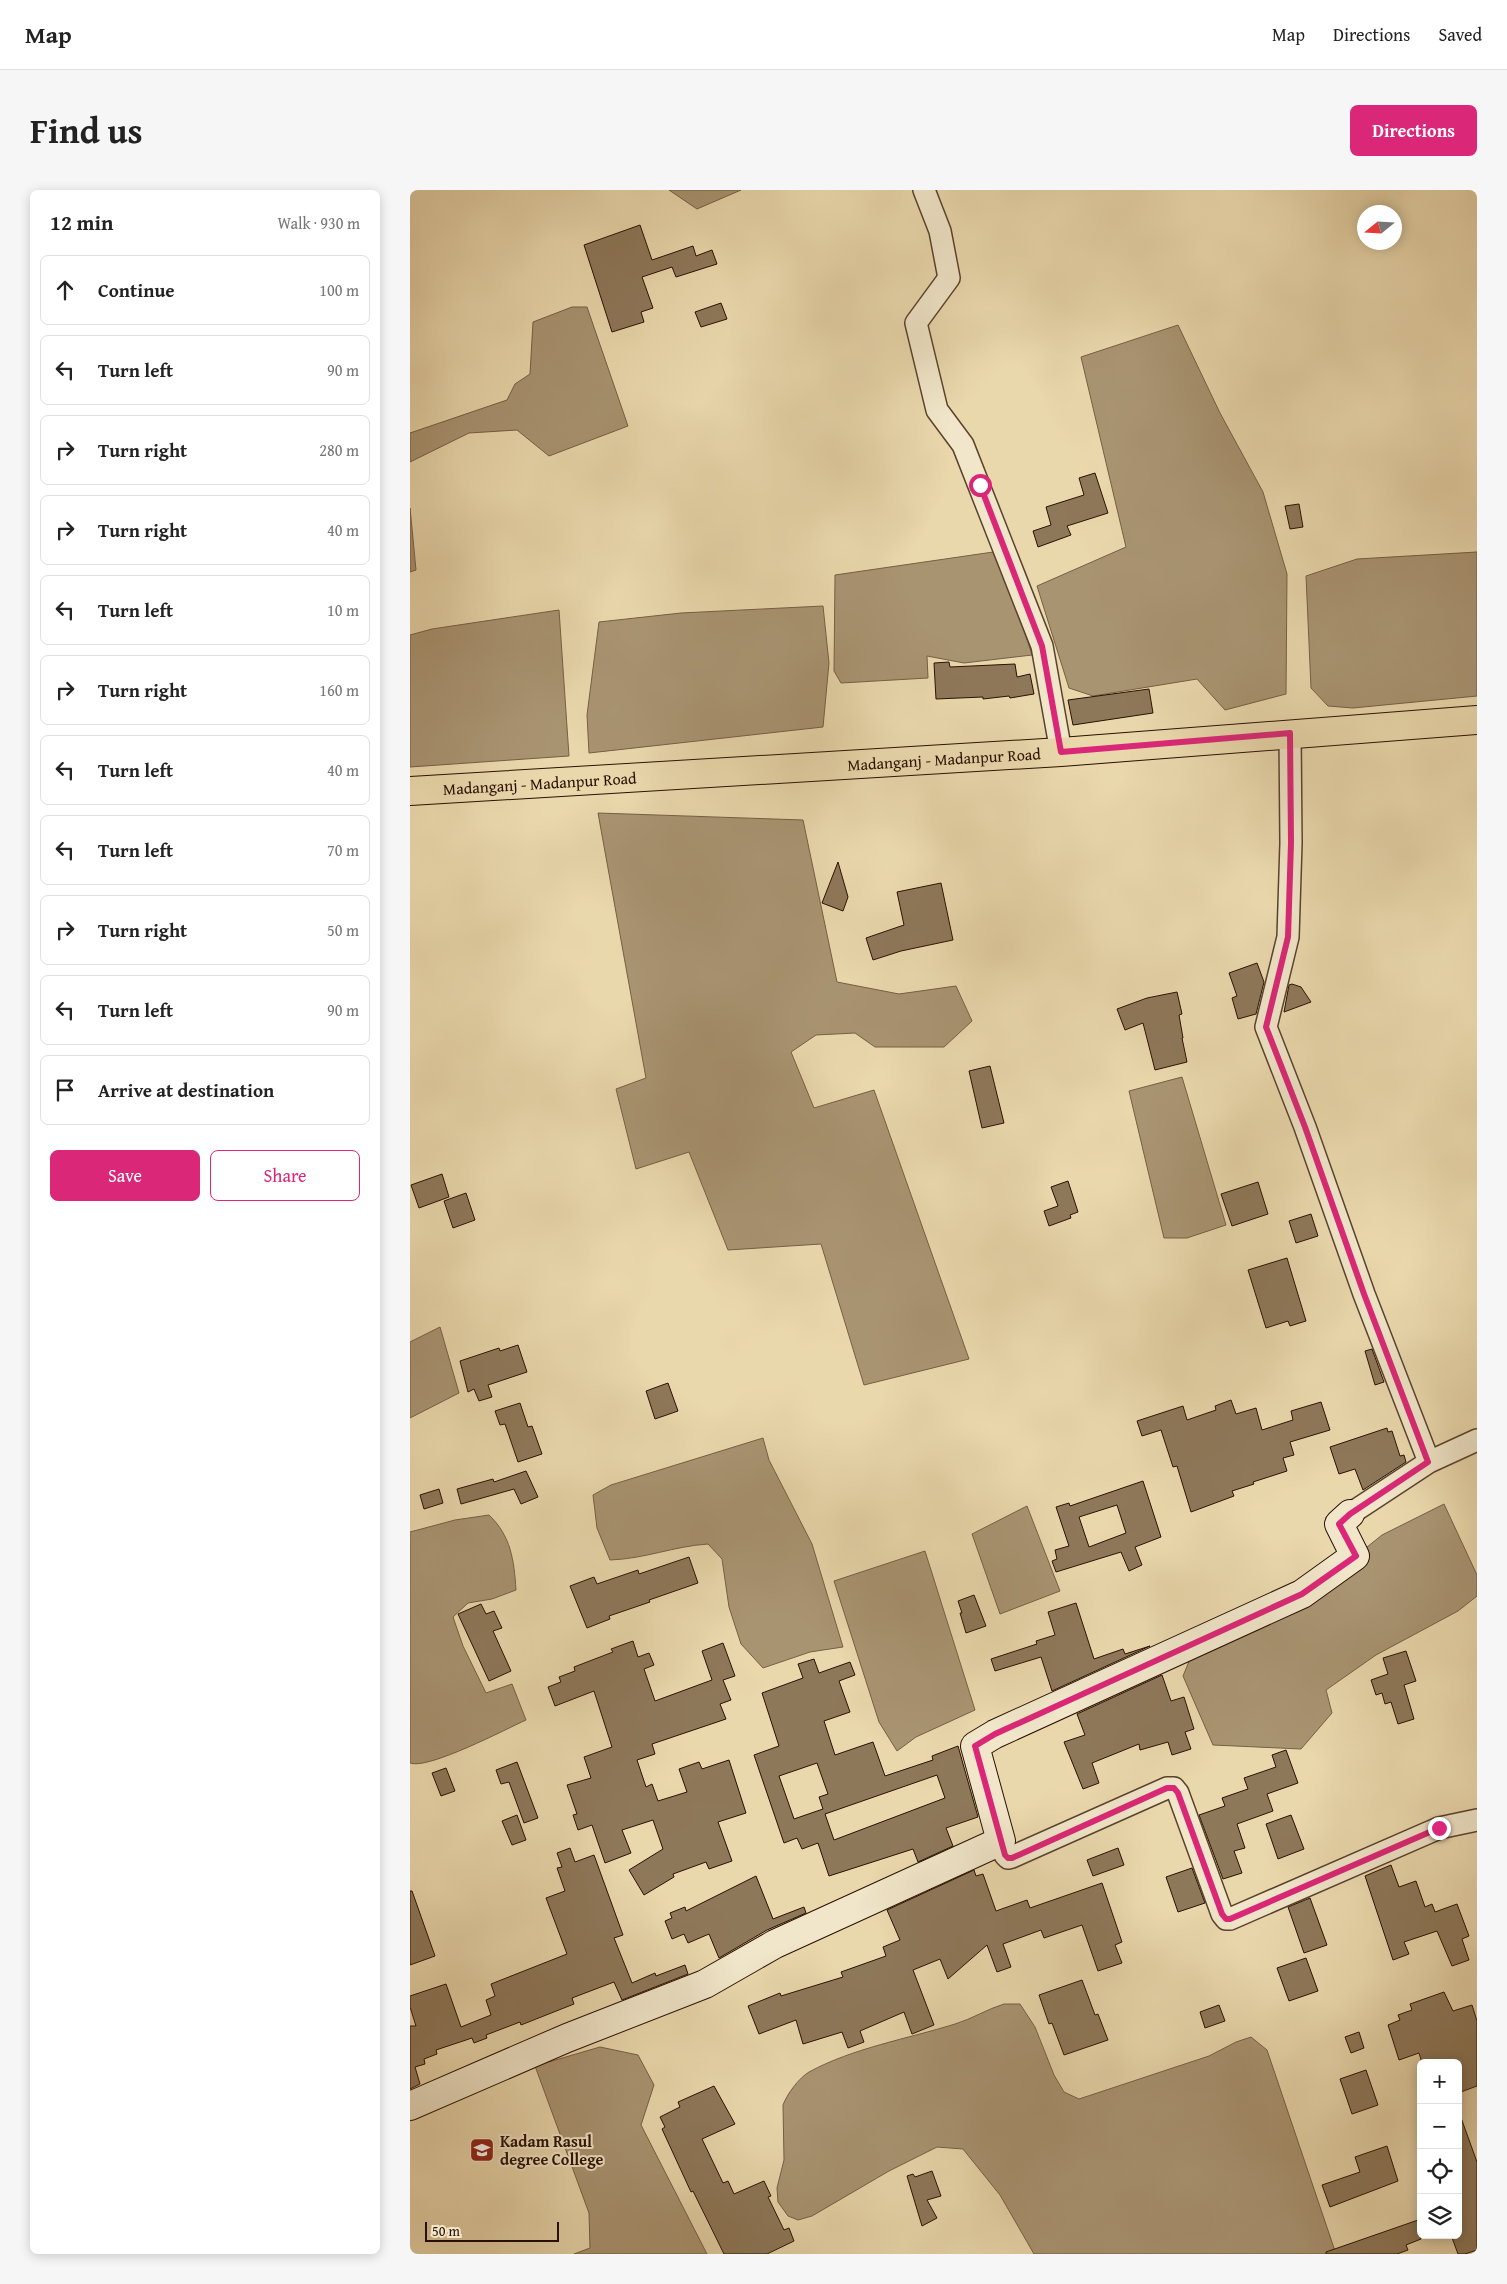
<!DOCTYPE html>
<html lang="en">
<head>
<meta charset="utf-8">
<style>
	:root { --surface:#fff; --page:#f6f6f6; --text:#222; --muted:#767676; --line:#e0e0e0; --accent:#db2777 }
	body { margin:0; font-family:"Gentium Book Plus",serif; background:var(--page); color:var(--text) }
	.controls { position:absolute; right:15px; bottom:15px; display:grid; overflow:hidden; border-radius:8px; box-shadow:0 2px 12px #0003 }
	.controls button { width:45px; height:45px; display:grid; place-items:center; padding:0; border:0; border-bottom:1px solid var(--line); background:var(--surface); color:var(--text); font:25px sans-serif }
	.compass { position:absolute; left:947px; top:15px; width:45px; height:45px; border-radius:50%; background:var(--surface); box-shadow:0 2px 12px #0003; rotate:252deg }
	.scale { position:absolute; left:15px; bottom:12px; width:134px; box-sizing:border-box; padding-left:5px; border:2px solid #2a1000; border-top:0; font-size:14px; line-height:18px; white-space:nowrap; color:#2a1000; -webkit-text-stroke:4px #f1e6ca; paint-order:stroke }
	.stop { position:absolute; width:15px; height:15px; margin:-11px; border:4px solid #db2777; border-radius:50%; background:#fff }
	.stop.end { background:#db2777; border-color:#fff; box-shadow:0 1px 5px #0008 }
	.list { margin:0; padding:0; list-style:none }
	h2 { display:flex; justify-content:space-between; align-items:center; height:65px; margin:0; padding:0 20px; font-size:21px }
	h2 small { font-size:16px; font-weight:400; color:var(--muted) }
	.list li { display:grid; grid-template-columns:32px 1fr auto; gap:15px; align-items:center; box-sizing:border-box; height:70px; margin:0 10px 10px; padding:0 10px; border:1px solid var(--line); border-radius:8px }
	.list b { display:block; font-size:19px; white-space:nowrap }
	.list em { font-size:16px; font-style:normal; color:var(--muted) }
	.actions { display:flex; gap:10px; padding:15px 20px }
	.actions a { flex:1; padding:11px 0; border:1px solid var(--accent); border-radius:8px; text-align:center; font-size:18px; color:var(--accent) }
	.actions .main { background:var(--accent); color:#fff }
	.icon { flex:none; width:28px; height:28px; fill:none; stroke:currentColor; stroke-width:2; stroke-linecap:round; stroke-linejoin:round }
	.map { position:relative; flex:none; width:1067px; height:2064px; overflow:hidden; border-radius:8px }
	header { display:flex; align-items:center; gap:30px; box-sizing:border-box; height:70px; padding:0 25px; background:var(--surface); border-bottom:1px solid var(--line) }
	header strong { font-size:24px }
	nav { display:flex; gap:28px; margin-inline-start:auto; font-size:18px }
	.intro { display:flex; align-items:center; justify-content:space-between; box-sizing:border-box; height:120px; padding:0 30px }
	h1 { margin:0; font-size:35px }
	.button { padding:12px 22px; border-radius:8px; background:var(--accent); color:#fff; font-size:18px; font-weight:700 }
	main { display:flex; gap:30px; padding:0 30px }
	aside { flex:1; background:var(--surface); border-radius:8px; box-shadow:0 2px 12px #0003 }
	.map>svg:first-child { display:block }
	.water { fill:#a99472; stroke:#765f44 }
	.building { fill:#8e785a; stroke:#2a1000; fill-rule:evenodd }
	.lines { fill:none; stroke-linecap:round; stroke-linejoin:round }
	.street-casing { stroke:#5a422b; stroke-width:24 }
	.secondary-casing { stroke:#2a1000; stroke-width:30 }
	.primary-casing { stroke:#2a1000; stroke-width:30 }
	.street { stroke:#f1e6ca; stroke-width:21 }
	.secondary { stroke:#f1e6ca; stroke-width:28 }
	.primary { stroke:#ead8ad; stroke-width:28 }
	.route { stroke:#db2777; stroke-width:6 }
	.labels { text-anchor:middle; stroke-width:4; stroke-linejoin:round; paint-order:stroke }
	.street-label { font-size:16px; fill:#2a1000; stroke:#f1e6ca }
	.poi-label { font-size:16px; font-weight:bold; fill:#2a1000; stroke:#f1e6ca; text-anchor:start }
</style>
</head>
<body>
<header>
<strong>Map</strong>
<nav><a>Map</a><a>Directions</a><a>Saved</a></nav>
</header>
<div class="intro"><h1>Find us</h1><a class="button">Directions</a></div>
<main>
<aside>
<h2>12 min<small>Walk · 930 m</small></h2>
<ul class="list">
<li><svg class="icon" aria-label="ahead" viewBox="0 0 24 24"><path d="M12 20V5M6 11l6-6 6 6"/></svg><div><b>Continue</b></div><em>100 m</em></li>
<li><svg class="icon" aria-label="left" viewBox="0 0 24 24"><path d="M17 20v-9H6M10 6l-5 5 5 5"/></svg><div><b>Turn left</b></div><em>90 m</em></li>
<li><svg class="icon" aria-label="right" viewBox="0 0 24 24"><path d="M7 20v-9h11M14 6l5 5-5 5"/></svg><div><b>Turn right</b></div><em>280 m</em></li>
<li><svg class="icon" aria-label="right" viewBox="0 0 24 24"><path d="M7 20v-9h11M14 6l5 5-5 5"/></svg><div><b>Turn right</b></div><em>40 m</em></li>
<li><svg class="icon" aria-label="left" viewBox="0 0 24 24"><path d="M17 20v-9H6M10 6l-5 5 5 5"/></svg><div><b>Turn left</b></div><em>10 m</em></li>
<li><svg class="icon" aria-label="right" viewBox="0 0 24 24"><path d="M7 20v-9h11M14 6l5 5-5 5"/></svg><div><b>Turn right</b></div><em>160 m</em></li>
<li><svg class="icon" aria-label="left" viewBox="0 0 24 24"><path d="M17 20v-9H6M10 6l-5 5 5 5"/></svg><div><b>Turn left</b></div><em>40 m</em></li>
<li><svg class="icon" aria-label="left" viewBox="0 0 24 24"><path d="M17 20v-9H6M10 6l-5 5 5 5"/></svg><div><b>Turn left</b></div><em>70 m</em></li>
<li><svg class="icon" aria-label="right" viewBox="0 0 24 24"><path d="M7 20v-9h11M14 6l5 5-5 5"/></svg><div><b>Turn right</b></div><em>50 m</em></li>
<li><svg class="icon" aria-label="left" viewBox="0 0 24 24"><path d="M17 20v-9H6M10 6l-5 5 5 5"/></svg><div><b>Turn left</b></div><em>90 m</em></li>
<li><svg class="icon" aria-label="arrive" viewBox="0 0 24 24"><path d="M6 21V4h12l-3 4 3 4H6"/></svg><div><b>Arrive at destination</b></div></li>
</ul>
<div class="actions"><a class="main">Save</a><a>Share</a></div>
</aside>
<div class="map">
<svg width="1067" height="2064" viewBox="0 0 1067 2064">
	<rect width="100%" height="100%" fill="#ead8ad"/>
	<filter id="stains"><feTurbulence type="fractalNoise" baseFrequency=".004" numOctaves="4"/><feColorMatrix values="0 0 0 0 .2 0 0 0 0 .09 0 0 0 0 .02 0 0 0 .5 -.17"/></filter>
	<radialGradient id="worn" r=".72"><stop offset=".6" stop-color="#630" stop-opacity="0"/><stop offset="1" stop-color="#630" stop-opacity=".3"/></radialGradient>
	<path class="water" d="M259,0H331L287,19Z
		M162,117H177L218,236L139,266L107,240L59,243L0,272V243L97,210L105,194L120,184L123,132Z
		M768,135L810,223L853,302L877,384L876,504L815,520L787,489L683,506L659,498L627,396L716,357L671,167Z
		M0,318L6,380L0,382Z
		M590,361L622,465L554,473L517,466L518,488L431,493L424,481L425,385Z
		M1067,362V506L943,518L918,516L901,498L896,386L947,369Z
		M413,416L419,473L413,537L179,563L177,525L189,432L271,423Z
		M149,420L159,566L0,577V445L22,439Z
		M188,623L393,630L427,792L489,804L546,796L562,831L534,857H465L445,843L406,845L381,862L404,918L464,900L559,1169L454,1195L411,1054L318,1060L279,962L226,979L206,899L236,888Z
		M772,887L816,1035L777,1048H754L719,901Z
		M30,1137L49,1203L0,1228V1152Z
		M353,1248L359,1270L402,1354L433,1457L400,1462L353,1478L331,1454L319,1417L312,1369L298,1354C265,1356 234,1369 200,1370L187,1338L183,1305L201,1295Z
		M1034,1314L1067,1385V1406L1048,1421L966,1465L916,1500L922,1523L891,1559L803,1555L773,1486L789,1447L905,1399L972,1345Z
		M617,1316L650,1401L590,1424L562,1344Z
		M79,1325C101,1346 104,1370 106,1400L82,1409L58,1413L43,1427L53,1456L76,1503L102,1494L116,1530C96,1539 18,1580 0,1573V1342L45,1330Z
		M515,1361L565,1520L506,1547L487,1561L469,1532L424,1391Z
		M594,1814H610L625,1837L644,1885L654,1902L669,1909L799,1866L826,1852L841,1847L857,1860L926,2064H624L590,2005L553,1959L527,1957L479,1981L402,2026L388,2030L378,2026L368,2012L367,1998L374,1970L373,1915C377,1904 389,1888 399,1882C443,1858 497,1849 545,1834C562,1829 577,1819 594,1814Z
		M190,1857L228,1865L244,1895L231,1935L297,2064H164L180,2058L179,2023L125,1876Z"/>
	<path class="building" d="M230,35L242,70L283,56L286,66L302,60L307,74L266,87L262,77L232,87L243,118L231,122L234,132L202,142L174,55Z
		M311,113L317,129L291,137L285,122Z
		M685,283L698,323L657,336L661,345L628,357L623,341L641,335L636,317L674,305L669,288Z
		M889,314L893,337L880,339L875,316Z
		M539,472L540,477L605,474L607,487L620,484L624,504L600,508L599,506L573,509V507L526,509L524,473Z
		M739,499L743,523L663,535L658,510Z
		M428,672L438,707L433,721L412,713Z
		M531,693L543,750L491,761L463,770L456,748L494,735L487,702Z
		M847,773L854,792L846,824L828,829L822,808L827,806L819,783Z
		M882,794L891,797L901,812L874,822L879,795Z
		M767,802L772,824L769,825L773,848H772L777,872L745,880L733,833L715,840L707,819L737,808Z
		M580,876L594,933L572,938L559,881Z
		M32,984L39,1007L9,1018L1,995Z
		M658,991L668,1022L660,1025L661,1028L639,1036L634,1021L648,1016L641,997Z
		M848,992L858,1024L822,1036L811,1004Z
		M56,1003L65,1030L43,1038L34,1011Z
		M901,1024L908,1046L886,1053L879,1031Z
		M877,1068L896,1131L880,1136L878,1131L856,1138L838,1080Z
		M108,1155L117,1182L78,1195L82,1207L69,1211L64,1199L58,1202L50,1171L89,1158L90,1161Z
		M962,1159L974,1192L965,1195L955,1161Z
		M258,1193L268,1221L245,1229L236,1201Z
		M821,1210L826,1224L846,1218L852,1240L883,1230L881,1221L911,1212L920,1240L880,1252L884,1265L873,1268L877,1281L843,1292L844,1294L822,1301L824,1306L781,1322L767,1276L763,1277L751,1240L732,1246L727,1231L773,1216L777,1230L806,1220L805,1216Z
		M110,1213L118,1237L122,1236L132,1264L108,1272L95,1234L90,1235L85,1221Z
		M977,1238L978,1242L982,1241L990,1266L994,1265L996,1272L953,1300L945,1279L929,1284L920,1257Z
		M116,1281L128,1307L111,1314L104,1299L51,1314L47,1299L83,1289L84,1292Z
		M733,1291L751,1347L725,1357L732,1375L719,1381L711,1362L646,1382L642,1371L647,1369L645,1360L659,1356L646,1317L659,1313L660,1316ZM707,1315L716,1343L679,1357L669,1327Z
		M29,1299L33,1313L14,1319L10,1305Z
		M279,1367L288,1393L239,1410L240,1412L199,1426L200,1429L177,1438L160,1396L184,1387L187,1394L228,1380L229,1384Z
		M564,1405L576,1436L556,1443L550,1423H552L548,1411Z
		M666,1413L684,1469L713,1459L715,1464L740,1456L642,1501L631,1467L585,1481L581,1469L627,1454L626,1451L645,1445L638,1422Z
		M71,1414L76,1424L84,1421L92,1438L83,1441L101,1481L79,1491L48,1424Z
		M223,1451L228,1467L239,1463L244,1475L234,1479L245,1511L302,1490L292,1461L313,1453L325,1486L313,1490L321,1510L310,1514L316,1529L242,1554L245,1564L227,1570L236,1597L242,1594L248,1611L277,1602L269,1579L289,1572L292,1579L319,1570L336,1623L308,1632L322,1671L299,1679L296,1672L263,1684L264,1687L234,1705L219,1680L253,1659L243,1630L212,1640L221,1663L195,1673L182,1635L168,1640L163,1625L167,1624L157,1595L181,1588L174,1567L202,1557L184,1501L145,1516L138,1497L151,1492L149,1487L165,1481L164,1477L203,1462L201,1459Z
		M996,1461L1006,1491L994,1495L1004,1529L988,1534L981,1512L975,1514L972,1503L966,1505L961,1490L978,1484L973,1468Z
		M404,1469L409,1483L440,1472L445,1485L429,1491L440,1522L414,1531L425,1565L463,1552L475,1586L523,1570L522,1566L548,1556L568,1627L536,1638L543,1656L508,1672L503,1659L419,1686L408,1653L392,1659L387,1648L374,1653L344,1565L369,1556L352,1503L393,1488L388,1474ZM407,1573L418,1604L409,1607L413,1619L384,1629L369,1586ZM527,1585L535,1608L424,1650L415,1624Z
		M752,1485L761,1511L774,1507L784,1539L775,1542L781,1559L762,1565L758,1552L730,1560L729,1554L682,1573L689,1593L673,1599L654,1552L675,1545L667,1524Z
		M876,1560L888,1593L857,1604L863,1621L827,1634L835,1658L824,1661L832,1683L813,1689L789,1625L815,1616L812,1608L838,1599L834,1588L866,1577L862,1565Z
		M107,1572L128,1628L114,1633L99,1592L91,1594L86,1580Z
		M36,1578L45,1601L31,1606L22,1583Z
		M107,1625L116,1650L102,1655L92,1631Z
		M881,1625L894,1659L868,1669L856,1634Z
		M160,1658L165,1672L184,1665L213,1745L204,1748L222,1793L245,1783L246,1786L275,1775L278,1784L212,1810L204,1792L162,1808L164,1814L111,1835L110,1832L76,1845L77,1848L64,1853L62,1848L26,1860L27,1864L14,1869L15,1874L5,1877L10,1894L0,1899V1836H6L0,1817V1806L36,1794L51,1837L81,1825L76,1810L85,1806L81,1794L157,1764L136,1708L155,1701L147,1678L152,1677L147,1663Z
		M708,1658L714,1675L683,1686L677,1670Z
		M981,1675L989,1697L1006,1691L1015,1717L1022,1714L1025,1722L1047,1714L1059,1746L1052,1749L1059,1770L1042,1776L1027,1741L994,1752L999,1764L983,1770L955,1686Z
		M782,1678L795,1713L768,1722L756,1687Z
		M564,1680L566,1686L573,1684L586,1721L617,1710L620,1718L692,1693L712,1752L705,1755L712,1773L688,1781L672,1735L634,1748L631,1740L593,1754L601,1777L587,1782L577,1755L538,1789L530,1769L503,1780L524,1835L502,1844L494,1822L450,1841L454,1852L438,1858L432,1842L393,1854L386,1830L349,1844L338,1816L370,1803L371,1806L433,1787L431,1782L476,1766L473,1757L490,1750L477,1720Z
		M346,1686L363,1729L394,1717L396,1723L357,1740L309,1768L299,1744L278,1753L274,1744L262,1749L255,1731L262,1728L260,1723L275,1717L276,1721Z
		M0,1701H2L25,1766L0,1775Z
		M900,1708L917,1755L894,1763L878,1717Z
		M896,1768L908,1801L879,1811L867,1778Z
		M672,1790L685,1825L688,1824L698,1850L654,1865L642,1833L639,1834L629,1805Z
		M1034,1802L1043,1821L1062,1815L1067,1831V1896L1048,1903V1873H1012L1009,1863L989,1870L978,1835L990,1830L988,1825L1002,1820L1000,1814Z
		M809,1815L815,1831L795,1838L790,1822Z
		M949,1842L954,1858L941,1863L935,1847Z
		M956,1880L968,1915L942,1924L930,1889Z
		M304,1896L325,1934L292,1949L313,1993L318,1991L324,2004L354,1991L361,2006L358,2007L374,2040L379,2038L384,2051L357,2064H314L283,2001L281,2002L252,1939L255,1937L250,1927L270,1917L268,1912Z
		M1048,1925H1050L1067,1972V2060L1055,2064H1048L1041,2045H1048Z
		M977,1956L988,1991L920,2017L912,1995L950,1982L945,1967Z
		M522,1981L531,2006L517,2010L527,2028L512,2036L497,1986L503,1984L505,1987Z
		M1011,2029V2049L996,2055L998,2060L987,2064H916V2062Z"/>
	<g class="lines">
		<defs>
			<path id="street" d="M514,0L530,41L539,88L506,133L527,220L553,255L632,456L651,562
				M880,543L881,653L878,747L856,837L895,937L954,1104L1019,1272
				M940,1324L1019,1272L1067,1250
				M591,1651L595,1665L598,1668L602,1667L757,1598H764L768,1603L812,1724L816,1729H820L1029,1638L1067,1630"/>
			<path id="secondary" d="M0,1916L157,1848L295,1794L365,1754L591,1651L565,1556L585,1544L892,1404L945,1366L929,1334L940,1324"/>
			<g id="primary">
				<path id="s1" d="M0,601L651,562L1067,530"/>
			</g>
		</defs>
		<use href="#street" class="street-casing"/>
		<use href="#secondary" class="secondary-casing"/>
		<use href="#primary" class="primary-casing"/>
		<use href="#street" class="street"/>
		<use href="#secondary" class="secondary"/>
		<use href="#primary" class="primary"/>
	</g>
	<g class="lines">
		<path class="route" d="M570,295L632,456L651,562L880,543L881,653L878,747L856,837L895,937L954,1104L1018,1272L940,1324L929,1334L946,1366L892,1404L585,1544L565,1556L595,1665L598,1668H602L757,1598H764L768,1603L812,1724L816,1729H820L1029,1638"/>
	</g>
	<defs>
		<symbol id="university-square" viewBox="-11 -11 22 22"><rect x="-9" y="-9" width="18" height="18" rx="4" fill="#8f2418" stroke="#f1e6ca"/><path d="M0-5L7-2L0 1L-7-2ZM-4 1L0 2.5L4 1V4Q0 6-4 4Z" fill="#fff"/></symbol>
	</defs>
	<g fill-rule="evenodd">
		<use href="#university-square" x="58" y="1946" width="28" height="28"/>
	</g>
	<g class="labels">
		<g class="street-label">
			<text dy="6" stroke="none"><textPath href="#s1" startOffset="535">Madanganj - Madanpur Road</textPath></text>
			<text dy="6" stroke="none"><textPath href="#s1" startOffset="130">Madanganj - Madanpur Road</textPath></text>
		</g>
		<g class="poi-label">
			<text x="90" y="1957">Kadam Rasul<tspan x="90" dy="18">degree College</tspan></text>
		</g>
	</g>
	<rect width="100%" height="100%" filter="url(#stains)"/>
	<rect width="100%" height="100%" fill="url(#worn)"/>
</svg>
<div class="controls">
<button>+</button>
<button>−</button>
<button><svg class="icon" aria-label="locate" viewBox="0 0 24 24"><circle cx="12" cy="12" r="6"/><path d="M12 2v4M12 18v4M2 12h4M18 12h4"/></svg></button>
<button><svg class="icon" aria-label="layers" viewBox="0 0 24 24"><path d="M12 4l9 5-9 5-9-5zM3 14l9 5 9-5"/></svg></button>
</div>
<svg class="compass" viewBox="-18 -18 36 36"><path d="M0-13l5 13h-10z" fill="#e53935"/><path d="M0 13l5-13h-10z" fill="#767676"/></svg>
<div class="scale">50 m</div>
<div class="stop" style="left:570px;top:295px"></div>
<div class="stop end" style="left:1029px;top:1638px"></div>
</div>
</main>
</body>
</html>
